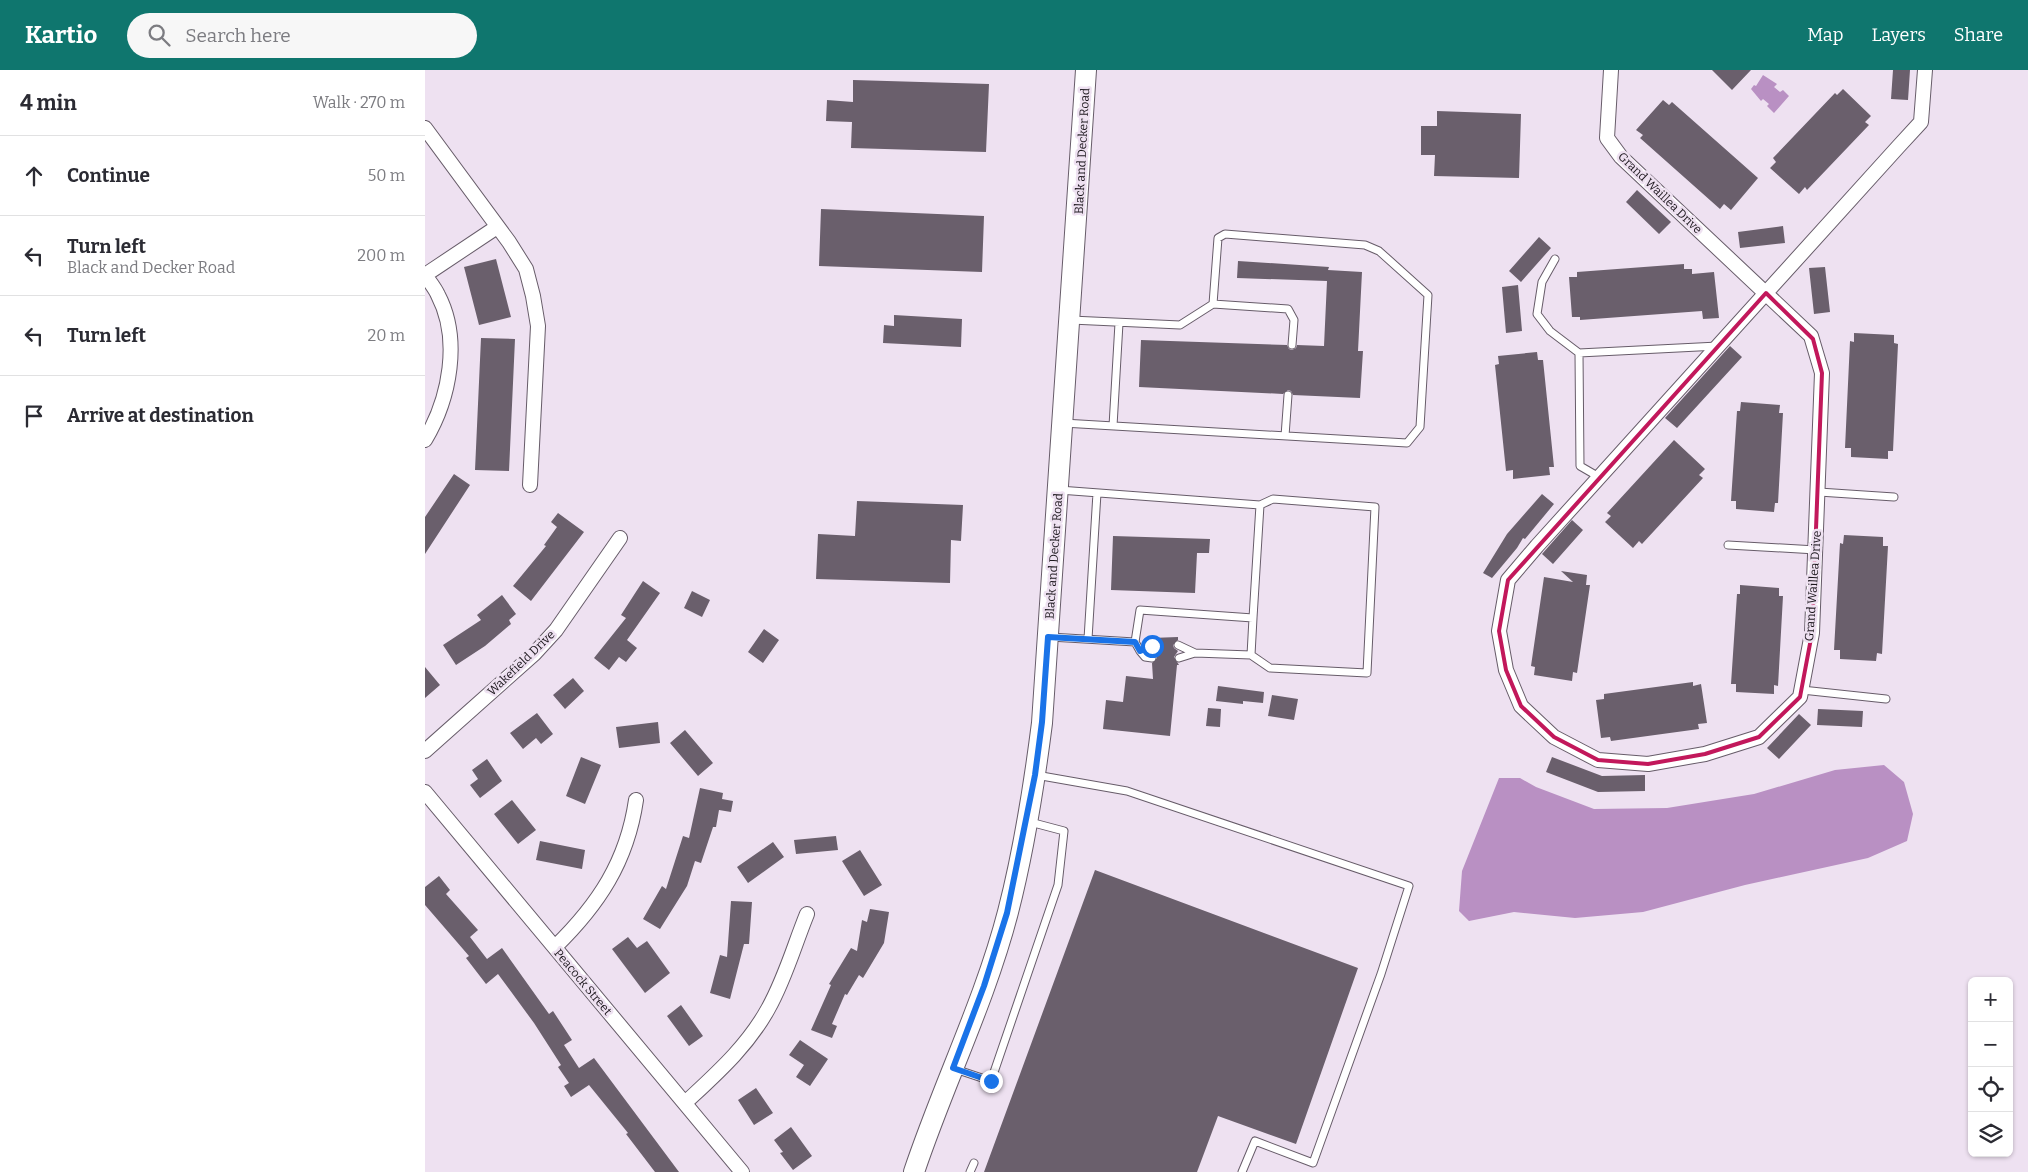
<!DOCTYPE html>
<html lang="en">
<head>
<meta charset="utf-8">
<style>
	:root { --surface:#fff; --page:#f7f7f7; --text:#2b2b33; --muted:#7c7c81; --line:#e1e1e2; --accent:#0f766e }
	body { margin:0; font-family:Bitter,serif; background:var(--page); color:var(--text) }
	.controls { position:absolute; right:15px; bottom:15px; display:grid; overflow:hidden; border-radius:8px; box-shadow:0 1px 4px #0004 }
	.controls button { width:45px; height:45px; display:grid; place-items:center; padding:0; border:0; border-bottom:1px solid var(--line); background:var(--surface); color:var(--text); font:25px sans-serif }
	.stop { position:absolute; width:15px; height:15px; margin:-11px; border:4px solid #1a73e8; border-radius:50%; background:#fff }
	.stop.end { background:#1a73e8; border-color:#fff; box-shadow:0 1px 5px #0008 }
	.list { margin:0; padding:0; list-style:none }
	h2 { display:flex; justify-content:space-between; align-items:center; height:65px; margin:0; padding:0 20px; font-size:21px }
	h2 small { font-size:16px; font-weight:400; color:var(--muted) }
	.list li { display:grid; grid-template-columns:32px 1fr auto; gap:15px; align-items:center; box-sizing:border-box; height:80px; padding:0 20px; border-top:1px solid var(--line) }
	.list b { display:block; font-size:19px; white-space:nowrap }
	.list p { margin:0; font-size:16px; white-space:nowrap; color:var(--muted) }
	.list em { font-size:16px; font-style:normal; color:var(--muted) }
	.icon { flex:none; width:28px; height:28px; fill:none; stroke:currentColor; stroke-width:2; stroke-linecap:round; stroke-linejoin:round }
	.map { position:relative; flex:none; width:1603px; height:1102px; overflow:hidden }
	header { display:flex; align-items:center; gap:30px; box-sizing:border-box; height:70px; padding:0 25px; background:var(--accent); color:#fff }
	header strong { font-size:24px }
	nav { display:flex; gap:28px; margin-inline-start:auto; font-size:18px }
	.search { width:350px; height:45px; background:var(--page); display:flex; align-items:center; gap:12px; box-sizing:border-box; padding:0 18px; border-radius:28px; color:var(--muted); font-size:19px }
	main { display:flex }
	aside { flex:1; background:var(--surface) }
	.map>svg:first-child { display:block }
	.water { fill:#b990c3 }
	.building { fill:#6a5f6c }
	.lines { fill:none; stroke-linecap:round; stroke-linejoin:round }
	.service-casing { stroke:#675c69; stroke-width:9 }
	.minor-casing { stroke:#675c69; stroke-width:16 }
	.secondary-casing { stroke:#675c69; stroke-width:22 }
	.service { stroke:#fff; stroke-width:7 }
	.minor { stroke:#fff; stroke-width:14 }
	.secondary { stroke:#fff; stroke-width:20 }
	.route { stroke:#1a73e8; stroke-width:6 }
	.marked { fill:none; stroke:#c2185b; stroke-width:4; stroke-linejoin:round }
	.labels { text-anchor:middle; stroke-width:5; stroke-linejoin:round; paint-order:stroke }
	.street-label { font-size:12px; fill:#1c171d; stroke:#eee1f1 }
</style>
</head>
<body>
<header>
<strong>Kartio</strong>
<div class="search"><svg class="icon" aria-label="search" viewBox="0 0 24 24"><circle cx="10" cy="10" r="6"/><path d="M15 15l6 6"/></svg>Search here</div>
<nav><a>Map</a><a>Layers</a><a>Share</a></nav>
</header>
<main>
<aside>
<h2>4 min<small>Walk · 270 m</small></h2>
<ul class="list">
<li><svg class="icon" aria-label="ahead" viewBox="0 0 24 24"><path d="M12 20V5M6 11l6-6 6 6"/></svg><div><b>Continue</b></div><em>50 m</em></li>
<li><svg class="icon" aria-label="left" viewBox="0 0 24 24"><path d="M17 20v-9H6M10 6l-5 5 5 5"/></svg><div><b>Turn left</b><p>Black and Decker Road</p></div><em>200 m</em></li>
<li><svg class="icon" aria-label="left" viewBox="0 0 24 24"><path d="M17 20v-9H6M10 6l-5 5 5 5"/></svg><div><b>Turn left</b></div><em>20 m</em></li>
<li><svg class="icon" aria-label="arrive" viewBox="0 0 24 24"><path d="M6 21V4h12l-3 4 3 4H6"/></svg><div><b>Arrive at destination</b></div></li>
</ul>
</aside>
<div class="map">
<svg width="1603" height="1102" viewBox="0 0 1603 1102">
	<rect width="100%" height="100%" fill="#eee1f1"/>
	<path class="water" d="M1338,5L1352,14L1349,17L1355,22L1358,20L1364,26L1349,43L1342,36L1344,34L1338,29L1336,31L1326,19L1329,15L1331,16Z
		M1459,695L1479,712L1488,744L1482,771L1443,788L1320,815L1218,842L1150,848L1089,842L1044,851L1034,841L1037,801L1074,708H1095L1111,717L1169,739L1242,738L1329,724L1410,700Z"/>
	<path class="building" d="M1287,0H1326L1307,20Z
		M1468,0H1485L1483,30L1466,29Z
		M428,10L564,14L561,82L426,78L427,52L401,51L402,30L428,32Z
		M1418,19L1446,46L1440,52L1444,55L1382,120L1380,117L1374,124L1345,98L1351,92L1348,88L1410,23L1412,25Z
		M1238,30L1244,35L1247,32L1333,108L1306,140L1299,134L1295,139L1215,68L1218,65L1211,60Z
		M1012,41L1096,44L1094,108L1009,106L1010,85H996V56H1012Z
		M1212,120L1246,152L1234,164L1201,132Z
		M396,139L559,146L557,202L394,196Z
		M1358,156L1360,173L1315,178L1313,162Z
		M1114,167L1126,178L1096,212L1084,201Z
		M71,189L86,247L54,255L39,197Z
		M813,191L904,197L903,200L937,202L933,281H938L935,328L868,325L866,321L863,320L858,324L714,317L716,270L862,275L864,279L867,280L871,278L872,275L899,276L902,211L812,208Z
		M1259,194V199H1267V204L1289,202L1294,248L1278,249L1277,241L1155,250V247H1147L1144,207H1152V202Z
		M1400,197L1405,242L1389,244L1384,198Z
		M1093,215L1097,261L1081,263L1077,217Z
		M469,245L537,249L536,277L458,273L459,255L469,256Z
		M1429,263L1469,265V273L1473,274L1468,381H1463V389L1426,387V378H1420L1425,271L1429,272Z
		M56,268L90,269L84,401L50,400Z
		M1305,276L1317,287L1252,358L1240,348Z
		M1112,282L1113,290H1118L1129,397H1124L1125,405L1088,409V400L1081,401L1070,295L1074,294L1073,286Z
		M1316,332L1355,335L1354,343H1358L1353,433H1350L1349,442L1311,439V431H1306L1312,341H1315Z
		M1249,370L1280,399L1274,405L1278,408L1217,474L1214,471L1208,478L1180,452L1186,446L1182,443Z
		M29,404L45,415L0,484V447Z
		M1117,424L1129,434L1100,469L1098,468L1092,478L1067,508L1058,503L1082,464Z
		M432,431L538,435L536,471L526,470L525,513L391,509L393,464L430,466Z
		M133,443L159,462L106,531L88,516L121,476L119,475L132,457L126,452Z
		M1147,450L1158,460L1128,494L1117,484Z
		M1419,465L1458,467V476H1463L1457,584L1452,583L1451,591L1415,589V580H1409L1415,473L1418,474Z
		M688,466L785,469L784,483H772L770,523L686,520Z
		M1136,501L1162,505L1161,515H1165L1152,603L1148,602L1147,611L1109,605L1110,597L1106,596L1119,507L1148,512Z
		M218,511L235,523L202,570L212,578L201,592L194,587L184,600L169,588L201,548L196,545Z
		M1315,515L1354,518V526H1358L1353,616L1349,615V624L1311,622V614H1306L1312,524H1315Z
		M267,521L285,530L277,547L259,538Z
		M77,525L91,544L84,550L86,554L60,576L31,595L18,575L56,550L52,545Z
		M339,559L354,570L338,593L323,582Z
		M753,567V570L748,575L749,578L753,581L749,587L754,595H752L745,666L678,659L681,630L698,632L701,606L728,609L727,593L732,588L727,581L732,575L726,568Z
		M0,597L15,615L0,628Z
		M148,608L159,621L140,639L128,625Z
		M1268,612V616L1276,614L1282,653L1273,654L1274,659L1186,671L1185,667L1176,668L1171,630L1179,629V624Z
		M793,616L839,622L838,633L818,631V634L791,631Z
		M847,625L873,629L869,650L843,646Z
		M783,638L796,639L795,657L781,656Z
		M1393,639L1438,641L1437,657L1392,655Z
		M112,643L128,664L116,674L111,668L98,679L85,663Z
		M1374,644L1386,655L1354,689L1342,678Z
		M233,652L235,673L194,678L191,657Z
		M260,660L288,693L273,706L245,673Z
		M156,687L176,695L160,734L141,726Z
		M1127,687L1177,706L1220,705V721L1173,722L1121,702Z
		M62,689L77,711L55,728L45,715L53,709L47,700Z
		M275,718L298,723L297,729L308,731L306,742L294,740L291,757H288L276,793L270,791L262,816L235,859L218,849L237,816L241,819L258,766L264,768Z
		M87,730L111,760L93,774L69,744Z
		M411,766L413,780L371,784L369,770Z
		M115,771L160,780L157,799L111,790Z
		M348,772L359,787L323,813L312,797Z
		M435,780L457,815L439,826L417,791Z
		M670,800L933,898L871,1074L793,1046L772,1102H559Z
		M14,806L25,820L21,824L53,860L45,867L62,889L77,878L124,944L128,941L147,970L139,975L154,998L169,988L254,1102H230L201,1064L203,1063L164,1015L146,1027L139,1016L144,1013L133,997L136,995L109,953L73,904L61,914L41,888L44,886L0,835V817Z
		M306,831L327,832L324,874H319L305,929L285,923L295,885L302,887Z
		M445,839L464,842L459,873L438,908L434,905L422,925L420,924L407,954L412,956L407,968L386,960L406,915L404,914L426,878L432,881L437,850L442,852Z
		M203,867L212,878L222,871L245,903L220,923L187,879Z
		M256,935L278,966L264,976L242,946Z
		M375,970L403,989L385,1016L371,1007L379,995L364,985Z
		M331,1018L348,1043L329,1055L313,1030Z
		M366,1057L387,1086L368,1100L355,1083L358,1082L349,1070Z"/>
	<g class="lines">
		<defs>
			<path id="service" d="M1130,189L1117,212L1112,244L1125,261L1154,283
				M788,234L863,239L869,250L867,275
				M638,353L982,373L995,357L1003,225L954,181L940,175L800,164L793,168L788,234L755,255L646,250
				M688,356L694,253
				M860,366L863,325
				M1174,407L1155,396L1154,283L1293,276
				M1394,422L1469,427
				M1303,475L1391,480
				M625,567L710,572L715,540L828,548L835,435L634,420
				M663,569L672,423
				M710,572L715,581L727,575
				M753,575L770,583L826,585L845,598L942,603L950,437L848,429L835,435
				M715,581L720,587L727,588
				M826,585L828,548
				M754,588L770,583
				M1377,620L1461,629
				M611,705L702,721L984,816L956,904L888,1093L830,1071L817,1102
				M530,999L566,1011L633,815L639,761L605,752
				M545,1102L549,1093"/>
			<path id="minor" d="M1186,0L1182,68L1196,87L1386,266L1397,303L1387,563L1375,627L1334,667L1280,684L1223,694L1173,690L1129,667L1096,636L1081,600L1074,561L1083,510L1112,476L1473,77L1496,52L1500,0
				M0,58L84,172L101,199L108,226L113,256L105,415
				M0,205C4,211 10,218 13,225C36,269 25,328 0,370
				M0,205L72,157
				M0,681L109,584L131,560L195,468
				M0,722L317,1102
				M130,877C173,835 202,792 211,730
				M260,1033C291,1004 322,977 343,939C360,909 369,876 382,844"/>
			<path id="secondary" d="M489,1102C518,1015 560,931 583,842C599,780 609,716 617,653L661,0"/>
		</defs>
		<use href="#service" class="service-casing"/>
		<use href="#minor" class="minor-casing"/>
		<use href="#secondary" class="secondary-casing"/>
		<use href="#service" class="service"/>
		<use href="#minor" class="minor"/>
		<use href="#secondary" class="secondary"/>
	</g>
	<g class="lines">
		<path class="route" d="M566,1011L528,998L559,916L582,843L610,705L617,652L623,567L710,572L715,581L727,576"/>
	</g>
	<path class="marked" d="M1341,223L1388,269L1397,303L1387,563L1375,627L1334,667L1280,684L1223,694L1173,690L1129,667L1096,636L1081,600L1074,561L1083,510Z"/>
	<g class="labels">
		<g class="street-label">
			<text transform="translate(657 81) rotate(-87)" y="4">Black and Decker Road</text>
			<text transform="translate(1235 123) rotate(44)" y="4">Grand Waillea Drive</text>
			<text transform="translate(629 486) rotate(-86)" y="4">Black and Decker Road</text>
			<text transform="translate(1388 516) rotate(-86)" y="4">Grand Waillea Drive</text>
			<text transform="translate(96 593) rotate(-44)" y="4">Wakefield Drive</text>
			<text transform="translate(158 912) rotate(50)" y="4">Peacock Street</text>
		</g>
	</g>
</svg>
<div class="controls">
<button>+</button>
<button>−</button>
<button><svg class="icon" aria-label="locate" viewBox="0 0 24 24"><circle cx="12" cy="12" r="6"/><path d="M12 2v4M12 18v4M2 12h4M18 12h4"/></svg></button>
<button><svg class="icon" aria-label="layers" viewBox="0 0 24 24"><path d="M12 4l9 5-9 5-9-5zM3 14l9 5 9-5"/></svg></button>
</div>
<div class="stop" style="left:727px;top:576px"></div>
<div class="stop end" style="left:566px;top:1011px"></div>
</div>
</main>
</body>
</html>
